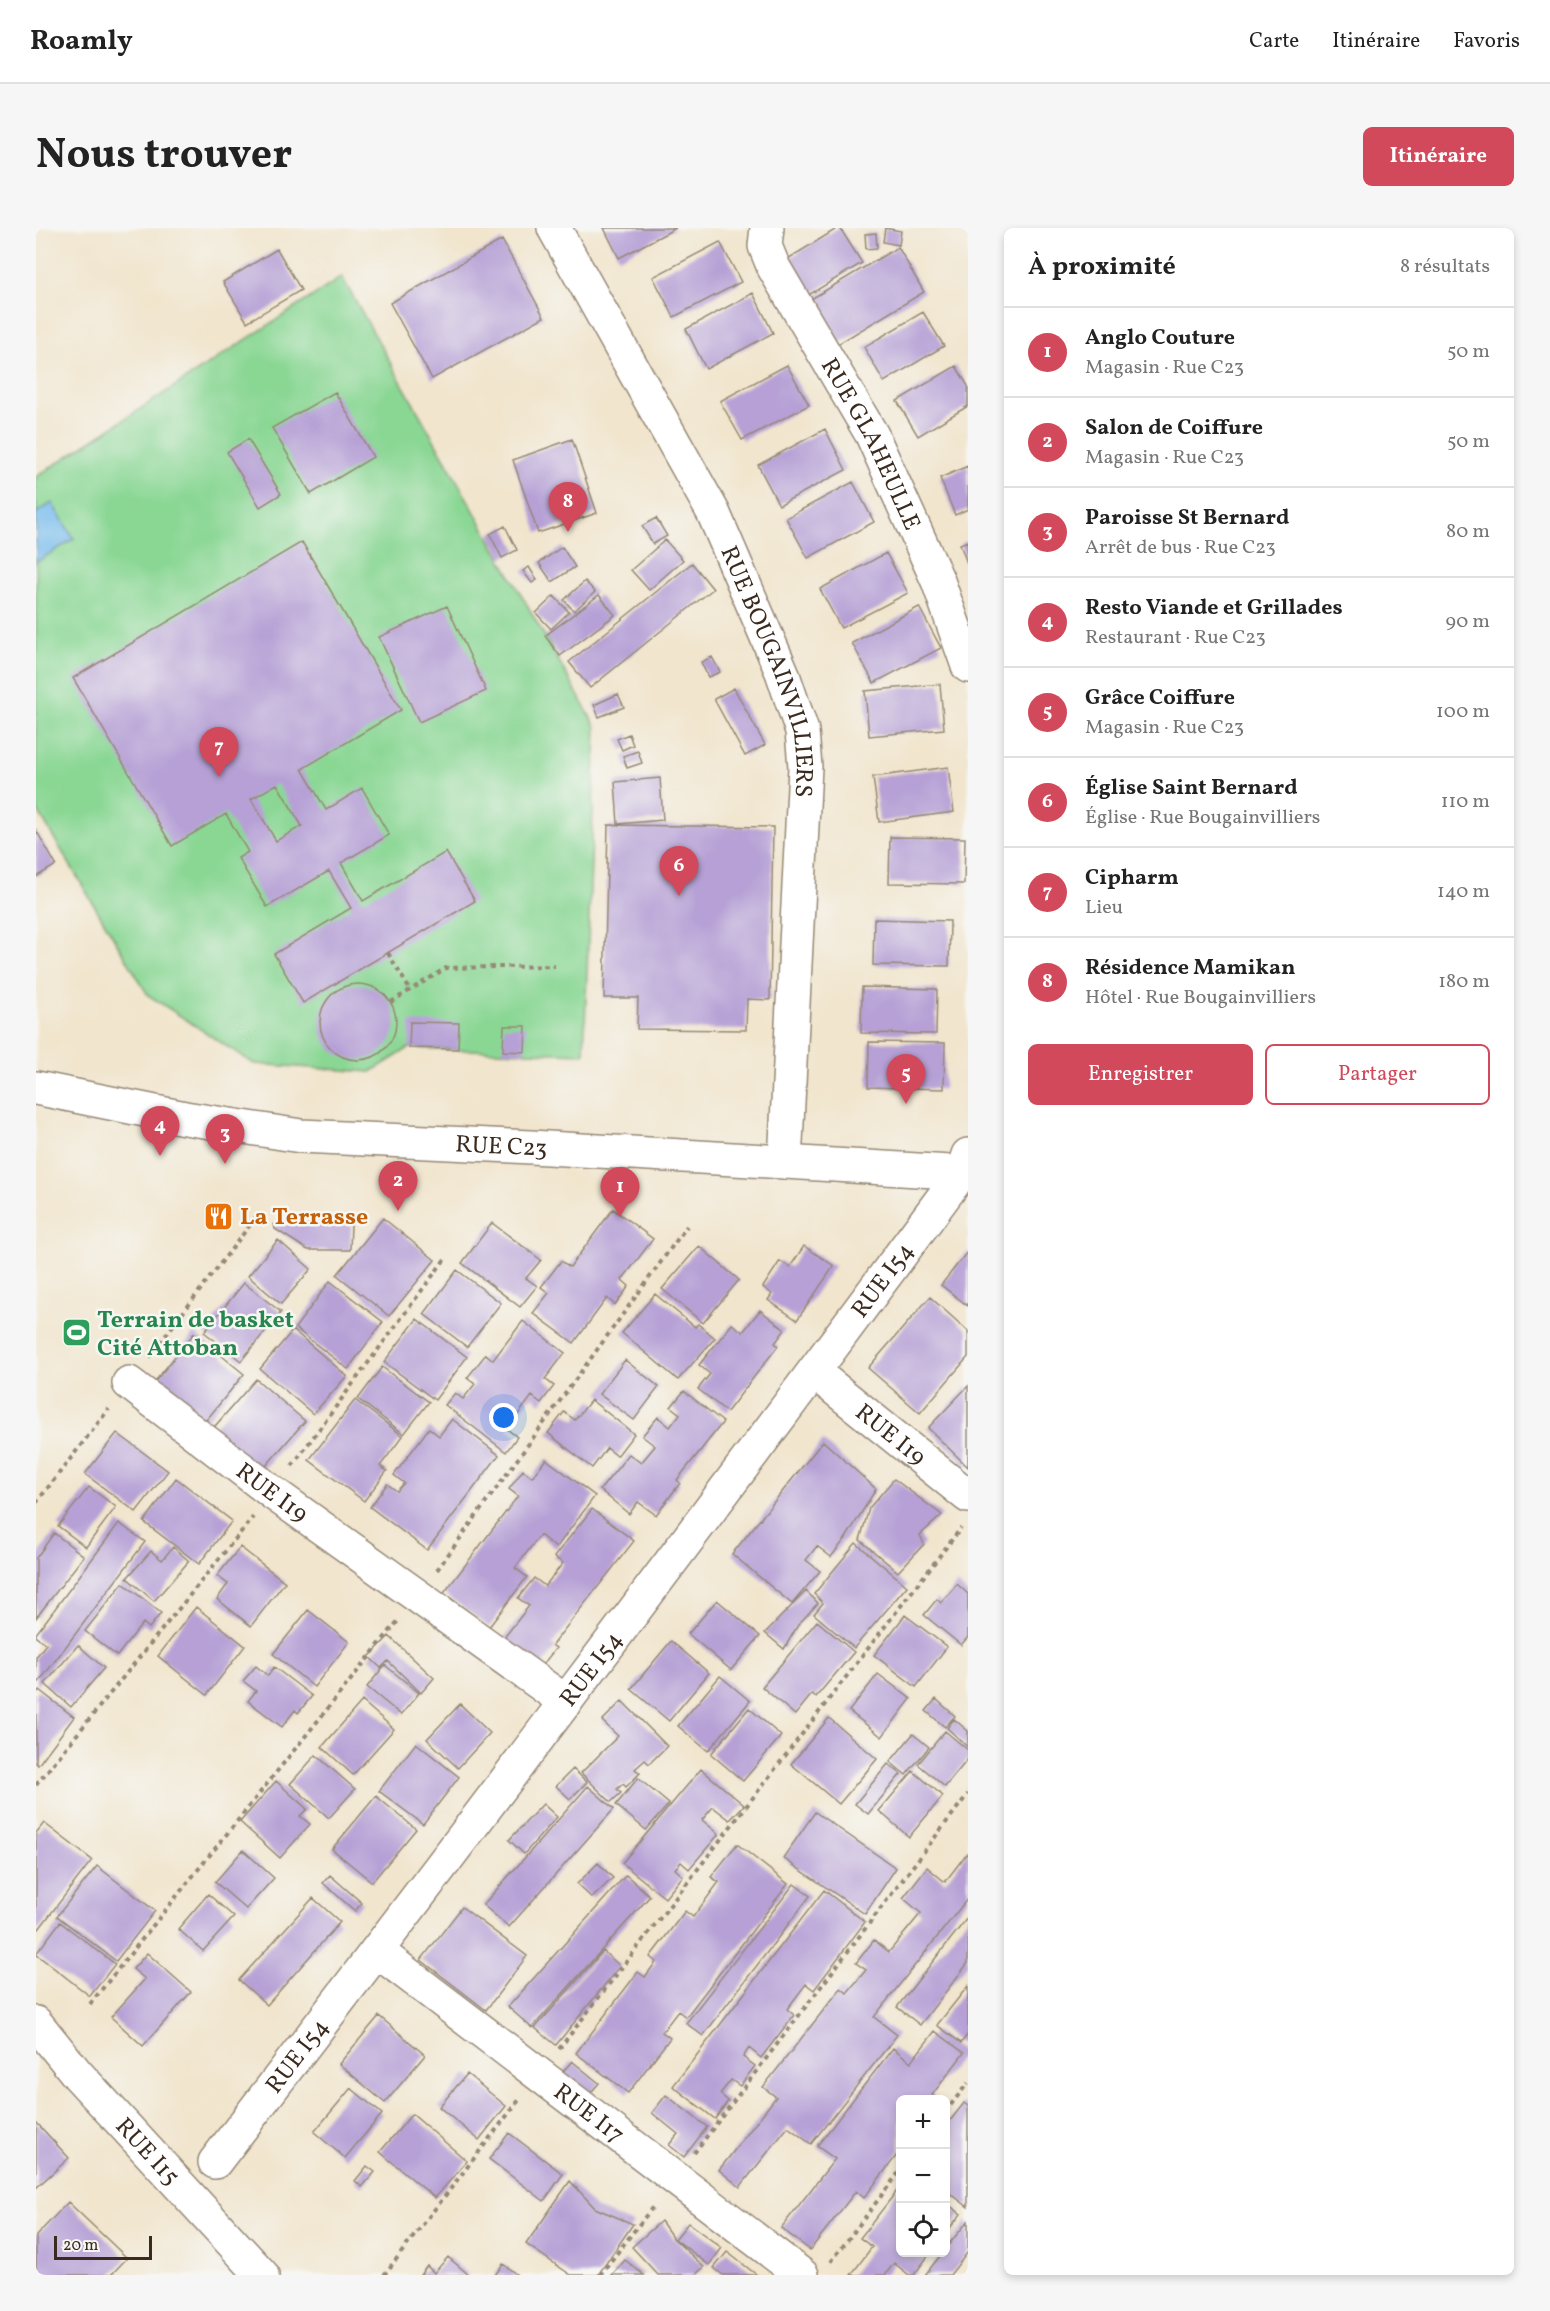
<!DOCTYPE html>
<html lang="fr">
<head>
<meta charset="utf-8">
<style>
	:root { --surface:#fff; --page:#f6f6f6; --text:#222; --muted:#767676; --line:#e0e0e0; --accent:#d1495b }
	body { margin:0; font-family:Vollkorn,serif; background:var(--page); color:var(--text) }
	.controls { position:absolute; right:18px; bottom:18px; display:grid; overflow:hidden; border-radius:9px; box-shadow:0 3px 9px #0003 }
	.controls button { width:54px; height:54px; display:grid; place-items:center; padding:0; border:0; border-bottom:2px solid var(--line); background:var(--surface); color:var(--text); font:30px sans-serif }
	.scale { position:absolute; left:18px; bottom:15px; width:98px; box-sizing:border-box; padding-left:6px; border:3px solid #3b2a1e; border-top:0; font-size:16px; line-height:21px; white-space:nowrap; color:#3b2a1e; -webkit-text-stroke:4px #f6f6f2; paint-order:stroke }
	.you { position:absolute; left:468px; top:1190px; width:21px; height:21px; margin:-15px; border:4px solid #fff; border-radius:50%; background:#1a73e8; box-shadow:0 0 0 9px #1a73e833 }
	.badge { display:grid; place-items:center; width:39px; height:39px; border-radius:50%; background:var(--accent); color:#fff; font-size:20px; font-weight:700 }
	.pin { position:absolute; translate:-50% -50px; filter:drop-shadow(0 2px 3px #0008) }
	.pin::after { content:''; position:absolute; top:32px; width:21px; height:18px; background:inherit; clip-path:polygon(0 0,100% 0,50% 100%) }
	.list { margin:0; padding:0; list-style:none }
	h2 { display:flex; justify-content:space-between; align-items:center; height:78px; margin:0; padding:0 24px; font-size:26px }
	h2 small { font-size:20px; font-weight:400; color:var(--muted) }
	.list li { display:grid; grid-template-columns:39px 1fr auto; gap:18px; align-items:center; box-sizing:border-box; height:90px; padding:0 24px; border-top:2px solid var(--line) }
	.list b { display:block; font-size:22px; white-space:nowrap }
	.list p { margin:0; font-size:20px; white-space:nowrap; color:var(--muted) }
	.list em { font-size:20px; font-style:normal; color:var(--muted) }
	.actions { display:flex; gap:12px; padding:18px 24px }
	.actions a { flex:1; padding:14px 0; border:2px solid var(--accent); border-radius:9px; text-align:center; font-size:21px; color:var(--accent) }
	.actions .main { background:var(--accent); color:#fff }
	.icon { flex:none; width:33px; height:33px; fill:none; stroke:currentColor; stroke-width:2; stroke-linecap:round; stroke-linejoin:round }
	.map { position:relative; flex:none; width:932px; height:2047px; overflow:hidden; border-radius:9px }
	header { display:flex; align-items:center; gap:36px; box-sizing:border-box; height:84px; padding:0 30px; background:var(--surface); border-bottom:2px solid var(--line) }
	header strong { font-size:28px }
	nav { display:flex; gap:33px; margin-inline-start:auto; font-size:21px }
	.intro { display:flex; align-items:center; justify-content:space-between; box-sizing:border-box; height:144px; padding:0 36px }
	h1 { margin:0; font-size:42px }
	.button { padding:15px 27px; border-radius:9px; background:var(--accent); color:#fff; font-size:21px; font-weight:700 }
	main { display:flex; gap:36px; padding:0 36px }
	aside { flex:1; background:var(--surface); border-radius:9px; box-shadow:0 3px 9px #0003 }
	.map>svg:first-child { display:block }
	.green { fill:#8ad794; stroke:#628059; stroke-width:1.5 }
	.water { fill:#76bbed; stroke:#587286; stroke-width:1.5 }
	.building { fill:#b6a0d6; fill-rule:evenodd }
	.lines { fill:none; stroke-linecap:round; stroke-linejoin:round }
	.minor-casing { stroke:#968876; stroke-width:36 }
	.path { stroke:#968876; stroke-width:4; stroke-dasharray:4.5 4.5; stroke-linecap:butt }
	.minor { stroke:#fff; stroke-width:33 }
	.labels { text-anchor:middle; stroke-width:5; stroke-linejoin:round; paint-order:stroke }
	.street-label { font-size:24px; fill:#3b2a1e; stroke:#f6f6f2 }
	.food-label { font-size:24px; font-weight:bold; fill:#c56008; stroke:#f6f6f2; text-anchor:start }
	.leisure-label { font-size:24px; font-weight:bold; fill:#27864d; stroke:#f6f6f2; text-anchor:start }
</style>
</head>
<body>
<header>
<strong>Roamly</strong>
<nav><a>Carte</a><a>Itinéraire</a><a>Favoris</a></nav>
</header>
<div class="intro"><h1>Nous trouver</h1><a class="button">Itinéraire</a></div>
<main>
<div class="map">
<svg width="932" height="2047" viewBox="0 0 932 2047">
	<rect width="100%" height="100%" fill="#f6f6f2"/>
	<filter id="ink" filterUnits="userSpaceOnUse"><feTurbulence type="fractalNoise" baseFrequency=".0167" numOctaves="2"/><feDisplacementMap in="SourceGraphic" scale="12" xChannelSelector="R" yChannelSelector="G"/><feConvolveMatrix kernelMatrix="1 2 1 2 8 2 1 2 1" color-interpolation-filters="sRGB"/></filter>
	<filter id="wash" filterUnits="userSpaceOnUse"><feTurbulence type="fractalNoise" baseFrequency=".008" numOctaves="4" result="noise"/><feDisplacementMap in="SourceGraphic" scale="24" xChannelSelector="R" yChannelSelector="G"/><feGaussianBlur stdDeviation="1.35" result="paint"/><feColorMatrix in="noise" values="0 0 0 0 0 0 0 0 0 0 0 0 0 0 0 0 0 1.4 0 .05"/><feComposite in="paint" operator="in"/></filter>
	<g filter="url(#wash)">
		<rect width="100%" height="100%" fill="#f1e5cd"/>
		<path class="green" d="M306,49L560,499L548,826L373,820L335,844L218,836L112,767L0,580V249Z"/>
		<path class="water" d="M16,275L38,311L0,334V285Z"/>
		<g id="blocks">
			<path class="building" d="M568,0H640L583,30Z
				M802,0H804L826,35L771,68L750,32Z
				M849,0L865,3L863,17L847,14Z
				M840,5L841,20L830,21L829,6Z
				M466,12L508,89L396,151L354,75Z
				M684,14L705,54L638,89L617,49Z
				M862,19L888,64L802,116L775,71Z
				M241,21L265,62L211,94L187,54Z
				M717,65L737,105L670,141L650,101Z
				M887,84L908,118L848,154L828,119Z
				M751,137L773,177L706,212L684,173Z
				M920,138L932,158V178L882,208L861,173Z
				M299,164L337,229L275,266L236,200Z
				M789,201L810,242L743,277L722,237Z
				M212,211L245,266L224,279L191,224Z
				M536,211L561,285L502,305L477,232Z
				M932,238V281L919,287L904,250Z
				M817,254L838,294L772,330L750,290Z
				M620,290L631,308L617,316L606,298Z
				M469,298L481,322L466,330L454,306Z
				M629,312L647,332L613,362L595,342Z
				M932,313V338L924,316Z
				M266,314L365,482L266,541L290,582L326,560L353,607L305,635L327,673L410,624L439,673L267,775L238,726L315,680L293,643L231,679L202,630L212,624L190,586L136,618L37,450ZM241,556L266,598L240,613L215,571Z
				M526,319L539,339L516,354L503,335Z
				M850,325L872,365L805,400L784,361Z
				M656,335L677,361L554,460L533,434Z
				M493,339L501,352L496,355L487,343Z
				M549,353L559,364L538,383L528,372Z
				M563,367L579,387L524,428L509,408Z
				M518,368L533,384L515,401L500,385Z
				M411,378L450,463L383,494L343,409Z
				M883,379L905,420L838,455L816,415Z
				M676,429L684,444L672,449L665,434Z
				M904,456L908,501L833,508L829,463Z
				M698,460L729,517L709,528L678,471Z
				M582,466L588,479L563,489L558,477Z
				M593,506L597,517L586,522L581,511Z
				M602,523L606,535L591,540L587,528Z
				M912,539L918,584L843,594L837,549Z
				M624,550L627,592L582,596L579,554Z
				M572,597L737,599L734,772L711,771L710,802L601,801L602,770H568Z
				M0,602L20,637L0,649Z
				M854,609L929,610L928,656L853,655Z
				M838,691L914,693L913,738L837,737Z
				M284 794a38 38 0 1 1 76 0a38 38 0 1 1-76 0Z
				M826,759L901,761L900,806L825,805Z
				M374,794L423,795L422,821L373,820Z
				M468,798H490L489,824L467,823Z
				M833,814L909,815L908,861L832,859Z
				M577,981L617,1011L586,1052L593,1058L579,1077L571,1070L538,1115L497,1085L513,1065L505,1059L525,1033L534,1039Z
				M347,990L399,1032L353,1088L301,1047Z
				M456,995L505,1032L490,1050L501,1058L484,1079L426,1035Z
				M238,996L315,997L314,1022H272L239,1001Z
				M242,1012L275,1041L245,1076L212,1048Z
				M663,1018L703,1052L667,1095L626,1061Z
				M768,1018L798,1038L761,1092L732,1072L736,1066L727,1059L744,1033L754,1039Z
				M932,1023V1078L905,1057Z
				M421,1042L465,1075L431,1119L388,1086Z
				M294,1053L347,1094L312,1141L259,1100Z
				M208,1055L245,1084L205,1133L168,1104Z
				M619,1066L659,1099L662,1096L679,1110L642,1152L586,1105Z
				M894,1069L932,1103V1129L884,1185L832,1140Z
				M724,1082L749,1102L739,1115L742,1118L691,1184L662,1161L674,1146L663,1137L696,1096L707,1104Z
				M381,1091L431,1129L399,1172L348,1134Z
				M487,1093L529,1125L509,1151L518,1158L505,1175L496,1168L471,1201L481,1209L470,1224L409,1177L419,1165L427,1171L439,1156L431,1150L450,1126L457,1132Z
				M257,1102L311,1148L277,1186L224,1141Z
				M158,1105L208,1146L163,1201L113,1161Z
				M589,1132L623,1159L598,1192L563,1166Z
				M346,1139L393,1174L368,1206L322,1171Z
				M220,1151L269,1193L222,1247L173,1205Z
				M932,1158V1239L892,1200Z
				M648,1163L687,1194L641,1252L644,1255L620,1287L602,1274L593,1286L564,1262L593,1226L605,1235L619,1218L606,1208L622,1189L634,1199L644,1186L635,1179Z
				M319,1172L367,1208L344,1238L351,1243L328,1273L273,1232Z
				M555,1172L598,1206L581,1228L571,1220L556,1240L512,1205L528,1184L539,1192Z
				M416,1191L463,1227L391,1322L334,1279L351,1256L361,1263L368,1255L358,1247L393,1200L403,1208Z
				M81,1205L132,1243L100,1284L49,1246Z
				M787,1213L840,1261L810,1310L795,1329L781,1318L770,1332L784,1343L756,1376L696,1326Z
				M510,1231L559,1268L520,1320L504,1307L479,1340L491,1349L453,1399L408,1365L482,1268L473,1261L487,1242L496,1249Z
				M140,1250L196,1293L163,1336L108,1294Z
				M858,1251L906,1287L884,1307L888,1316L862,1344L824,1312L833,1280Z
				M53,1259L80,1279L50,1319L22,1298Z
				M556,1281L598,1313L516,1417L520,1420L500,1445L463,1416L493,1378L482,1370L498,1350L509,1358L527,1335L518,1329Z
				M83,1295L109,1314L0,1458V1429L10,1416L0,1409V1406Z
				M18,1305L48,1328L0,1390V1330Z
				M820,1315L871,1358L818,1420L778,1386L787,1375L778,1366Z
				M137,1319L153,1333L118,1373L91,1350L115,1323L126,1332Z
				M204,1319L249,1354L215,1398L181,1371L192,1356L181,1348Z
				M87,1355L125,1385L113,1400L107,1395L81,1428L49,1403Z
				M921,1356L932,1366V1409L925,1417L888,1387L901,1371L905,1375Z
				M770,1363L782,1375L762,1397L748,1421L729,1405Z
				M681,1372L724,1408L695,1442L652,1406Z
				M160,1379L209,1418L171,1467L122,1428Z
				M272,1382L313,1414L278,1459L237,1426Z
				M869,1387L911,1419L880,1459L838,1427Z
				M781,1393L818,1424L780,1469L776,1466L759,1487L726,1459Z
				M353,1408L398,1450L385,1465L352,1433L345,1440L333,1429Z
				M635,1413L673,1445L633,1493L595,1461Z
				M42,1417L68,1440L35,1479L9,1456Z
				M349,1437L383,1465L365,1487L331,1459Z
				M220,1438L232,1448L238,1439L276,1468L262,1485L259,1482L246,1499L212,1473L220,1463L207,1453Z
				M842,1446L875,1471L846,1509L813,1483Z
				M684,1448L714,1473L672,1523L642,1498Z
				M3,1462L38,1489L2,1537L0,1535V1466Z
				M900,1471L919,1488L909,1499L890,1483Z
				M326,1473L358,1501L317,1547L286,1519Z
				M586,1473L631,1518L613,1536L609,1532L599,1541L604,1545L590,1559L587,1556L581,1561L585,1565L575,1574L545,1545L582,1508L566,1493Z
				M424,1476L454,1505L422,1540L391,1511Z
				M713,1480L745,1508L707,1553L675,1526Z
				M793,1490L841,1531L803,1576L755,1536Z
				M918,1491L932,1503V1519L911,1500Z
				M909,1503L932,1522V1531L909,1559L882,1536Z
				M877,1506L893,1519L870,1547L854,1534Z
				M380,1515L423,1549L387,1596L343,1563Z
				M280,1527L319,1561L293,1590L254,1556Z
				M852,1536L865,1546L832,1586L819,1576Z
				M537,1541L551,1554L534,1571L520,1558Z
				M665,1541L708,1577L694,1592L677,1579L666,1592L683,1606L653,1641L645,1634L639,1641L647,1648L629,1670L586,1635Z
				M877,1543L907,1568L873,1609L843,1583Z
				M602,1550L633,1576L610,1602L580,1577Z
				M240,1553L271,1581L264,1588L274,1596L244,1630L204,1594Z
				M552,1558L578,1581L473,1699L447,1677Z
				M340,1568L380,1601L336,1654L296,1621Z
				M507,1576L521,1589L488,1626L473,1612Z
				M779,1584L860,1640L829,1686L747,1630Z
				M8,1595L56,1632L3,1701L0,1699V1605Z
				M701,1616L752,1656L650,1789L642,1783L626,1804L634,1810L592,1865L540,1825L602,1744L609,1749L620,1734L614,1729L649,1683L657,1689L683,1654L675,1649Z
				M207,1622L238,1650L210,1681L179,1654Z
				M932,1624V1670L838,1789L861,1807L775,1916L752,1899L704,1959L683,1942L740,1869L727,1859L805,1760L811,1765L830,1742L820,1735L838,1712L853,1724L885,1685L867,1670L891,1639L909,1654Z
				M562,1635L577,1650L556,1670L541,1656Z
				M61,1638L119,1683L80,1733L21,1688Z
				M294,1647L326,1675L319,1683L287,1655Z
				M590,1647L614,1668L496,1800L472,1779Z
				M758,1656L774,1668L667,1808L650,1795Z
				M788,1662L829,1694L778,1762L770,1756L751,1781L758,1787L725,1830L713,1820L707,1829L719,1838L704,1858L695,1852L684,1866L692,1873L679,1891L637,1858Z
				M172,1666L198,1689L167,1723L142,1701Z
				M277,1670L304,1694L231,1777L203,1752Z
				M426,1679L491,1728L450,1782L385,1732Z
				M932,1689V1735L884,1797L861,1779Z
				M24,1694L79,1736L54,1768L0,1726Z
				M567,1723L584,1738L520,1817L499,1800Z
				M111,1725L155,1764L107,1818L75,1789L109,1751L97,1741Z
				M932,1758V1806L925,1815L901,1797Z
				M343,1788L389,1827L349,1875L303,1836Z
				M899,1803L928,1825L896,1867L902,1872H864V1923L828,1970L820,1963L774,2022L745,2000L799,1931L781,1918L857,1820L875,1834Z
				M536,1833L563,1855L551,1869L524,1847Z
				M431,1846L470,1878L443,1912L403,1879Z
				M315,1860L346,1886L309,1930L278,1904Z
				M630,1867L671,1899L648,1929L633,1917L642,1906L616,1885Z
				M928,1875L932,1878V1979L914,1965L909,1970V1899Z
				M376,1886L431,1933L399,1970L344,1924Z
				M0,1894L33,1930L0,1960Z
				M473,1905L527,1946L508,1973L453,1931Z
				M331,1938L339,1944L326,1959L319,1953Z
				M534,1953L559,1980L597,1996L562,2047H535L490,2016Z
				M864,1959V2024H895L878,2047H873L858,2035L849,2047H815L836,2019L824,2010Z
				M32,1974L91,2030L75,2047H0V2008Z
				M909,1974L925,1986L909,2006Z
				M625,1993L637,2010L668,2039L659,2047H622L596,2019Z
				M932,1993V2024L914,2047H889L907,2024H909V2021Z
				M652,1995L686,2020L673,2037L639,2011Z
				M691,2024L721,2047H687L678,2040Z
				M412,2029L433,2047H384L391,2038L398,2045Z
				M589,2032L608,2047H576Z
				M467,2036L481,2047H459Z"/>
		</g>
	</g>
	<g filter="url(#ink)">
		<use href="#blocks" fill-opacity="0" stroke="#968876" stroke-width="1.5"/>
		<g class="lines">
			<defs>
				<g id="minor">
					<path id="s1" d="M518,0L677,284L746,444L766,503L769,539L749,934"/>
					<path id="s2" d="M731,0L729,18L738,40L836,207L902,353L932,438"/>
					<path id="s3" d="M0,860L149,890L265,908L495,919L932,945"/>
					<path id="s4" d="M778,1144L932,1268"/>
					<path id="s5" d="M93,1155L237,1265L530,1474"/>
					<path id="s6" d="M341,1723L766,2047"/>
					<path id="s7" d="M0,1795L42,1847L226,2047"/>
					<path id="s8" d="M179,1934C431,1606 680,1276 926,944L932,927"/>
				</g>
			</defs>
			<use href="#minor" class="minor-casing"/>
			<path class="path" d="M352,725L374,762
				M355,774L410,740L519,738
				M113,1129L220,989
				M256,1238L409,1031
				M0,1275L73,1181
				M401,1342L651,998
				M0,1557L217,1289
				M54,1776L362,1393
				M523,1821L925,1300
				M909,1884L932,1855
				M658,1925L932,1566
				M795,2034L864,1943
				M348,2047L483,1872
				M564,2047L619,1976"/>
			<use href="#minor" class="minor"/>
		</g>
	</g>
	<defs>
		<symbol id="restaurant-square" viewBox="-11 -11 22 22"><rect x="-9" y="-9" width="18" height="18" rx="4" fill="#e8710a" stroke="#f6f6f2"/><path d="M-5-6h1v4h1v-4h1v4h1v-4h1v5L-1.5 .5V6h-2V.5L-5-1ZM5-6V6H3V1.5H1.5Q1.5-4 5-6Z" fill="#fff"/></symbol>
		<symbol id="stadium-square" viewBox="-11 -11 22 22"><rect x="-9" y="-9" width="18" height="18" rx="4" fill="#2e9e5b" stroke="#f6f6f2"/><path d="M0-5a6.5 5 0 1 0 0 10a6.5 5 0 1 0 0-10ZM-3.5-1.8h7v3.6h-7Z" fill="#fff"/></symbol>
	</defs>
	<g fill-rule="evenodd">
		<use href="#restaurant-square" x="166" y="972" width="33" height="33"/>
		<use href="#stadium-square" x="24" y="1088" width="33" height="33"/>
	</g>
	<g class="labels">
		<g class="street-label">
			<text dy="8" stroke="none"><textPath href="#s2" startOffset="243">RUE GLAHEULLE</textPath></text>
			<text dy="8" stroke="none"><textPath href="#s1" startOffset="496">RUE BOUGAINVILLIERS</textPath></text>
			<text dy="8" stroke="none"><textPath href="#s3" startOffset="470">RUE C23</textPath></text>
			<text dy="8" stroke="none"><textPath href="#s8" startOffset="1106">RUE I54</textPath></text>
			<text dy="8" stroke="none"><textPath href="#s4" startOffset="99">RUE I19</textPath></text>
			<text dy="8" stroke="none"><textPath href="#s5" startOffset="180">RUE I19</textPath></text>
			<text dy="8" stroke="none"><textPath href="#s8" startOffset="620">RUE I54</textPath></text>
			<text dy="8" stroke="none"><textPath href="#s8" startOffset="134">RUE I54</textPath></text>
			<text dy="8" stroke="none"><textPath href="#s6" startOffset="267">RUE I17</textPath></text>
			<text dy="8" stroke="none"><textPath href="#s7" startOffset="170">RUE I15</textPath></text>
		</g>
		<g class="food-label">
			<text x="204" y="996">La Terrasse</text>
		</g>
		<g class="leisure-label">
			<text x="61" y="1099">Terrain de basket<tspan x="61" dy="28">Cité Attoban</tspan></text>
		</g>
	</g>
</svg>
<div class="controls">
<button>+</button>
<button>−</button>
<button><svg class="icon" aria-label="locate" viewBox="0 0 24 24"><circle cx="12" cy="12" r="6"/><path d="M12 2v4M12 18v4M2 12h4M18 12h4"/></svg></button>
</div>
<div class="scale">20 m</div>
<div class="you"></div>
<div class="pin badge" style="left:584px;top:989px">1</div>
<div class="pin badge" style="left:362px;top:983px">2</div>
<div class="pin badge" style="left:189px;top:936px">3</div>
<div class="pin badge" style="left:124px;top:928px">4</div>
<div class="pin badge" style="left:870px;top:876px">5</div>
<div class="pin badge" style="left:643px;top:668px">6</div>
<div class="pin badge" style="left:183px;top:549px">7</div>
<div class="pin badge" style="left:532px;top:304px">8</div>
</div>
<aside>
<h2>À proximité<small>8 résultats</small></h2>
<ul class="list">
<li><span class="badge">1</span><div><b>Anglo Couture</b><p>Magasin · Rue C23</p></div><em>50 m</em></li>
<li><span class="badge">2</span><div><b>Salon de Coiffure</b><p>Magasin · Rue C23</p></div><em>50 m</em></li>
<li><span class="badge">3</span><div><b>Paroisse St Bernard</b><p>Arrêt de bus · Rue C23</p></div><em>80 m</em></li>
<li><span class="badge">4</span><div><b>Resto Viande et Grillades</b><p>Restaurant · Rue C23</p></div><em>90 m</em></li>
<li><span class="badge">5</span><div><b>Grâce Coiffure</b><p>Magasin · Rue C23</p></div><em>100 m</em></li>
<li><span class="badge">6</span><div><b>Église Saint Bernard</b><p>Église · Rue Bougainvilliers</p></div><em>110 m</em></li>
<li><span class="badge">7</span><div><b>Cipharm</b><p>Lieu</p></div><em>140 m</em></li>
<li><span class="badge">8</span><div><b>Résidence Mamikan</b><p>Hôtel · Rue Bougainvilliers</p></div><em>180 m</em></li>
</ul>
<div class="actions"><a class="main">Enregistrer</a><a>Partager</a></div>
</aside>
</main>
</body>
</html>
